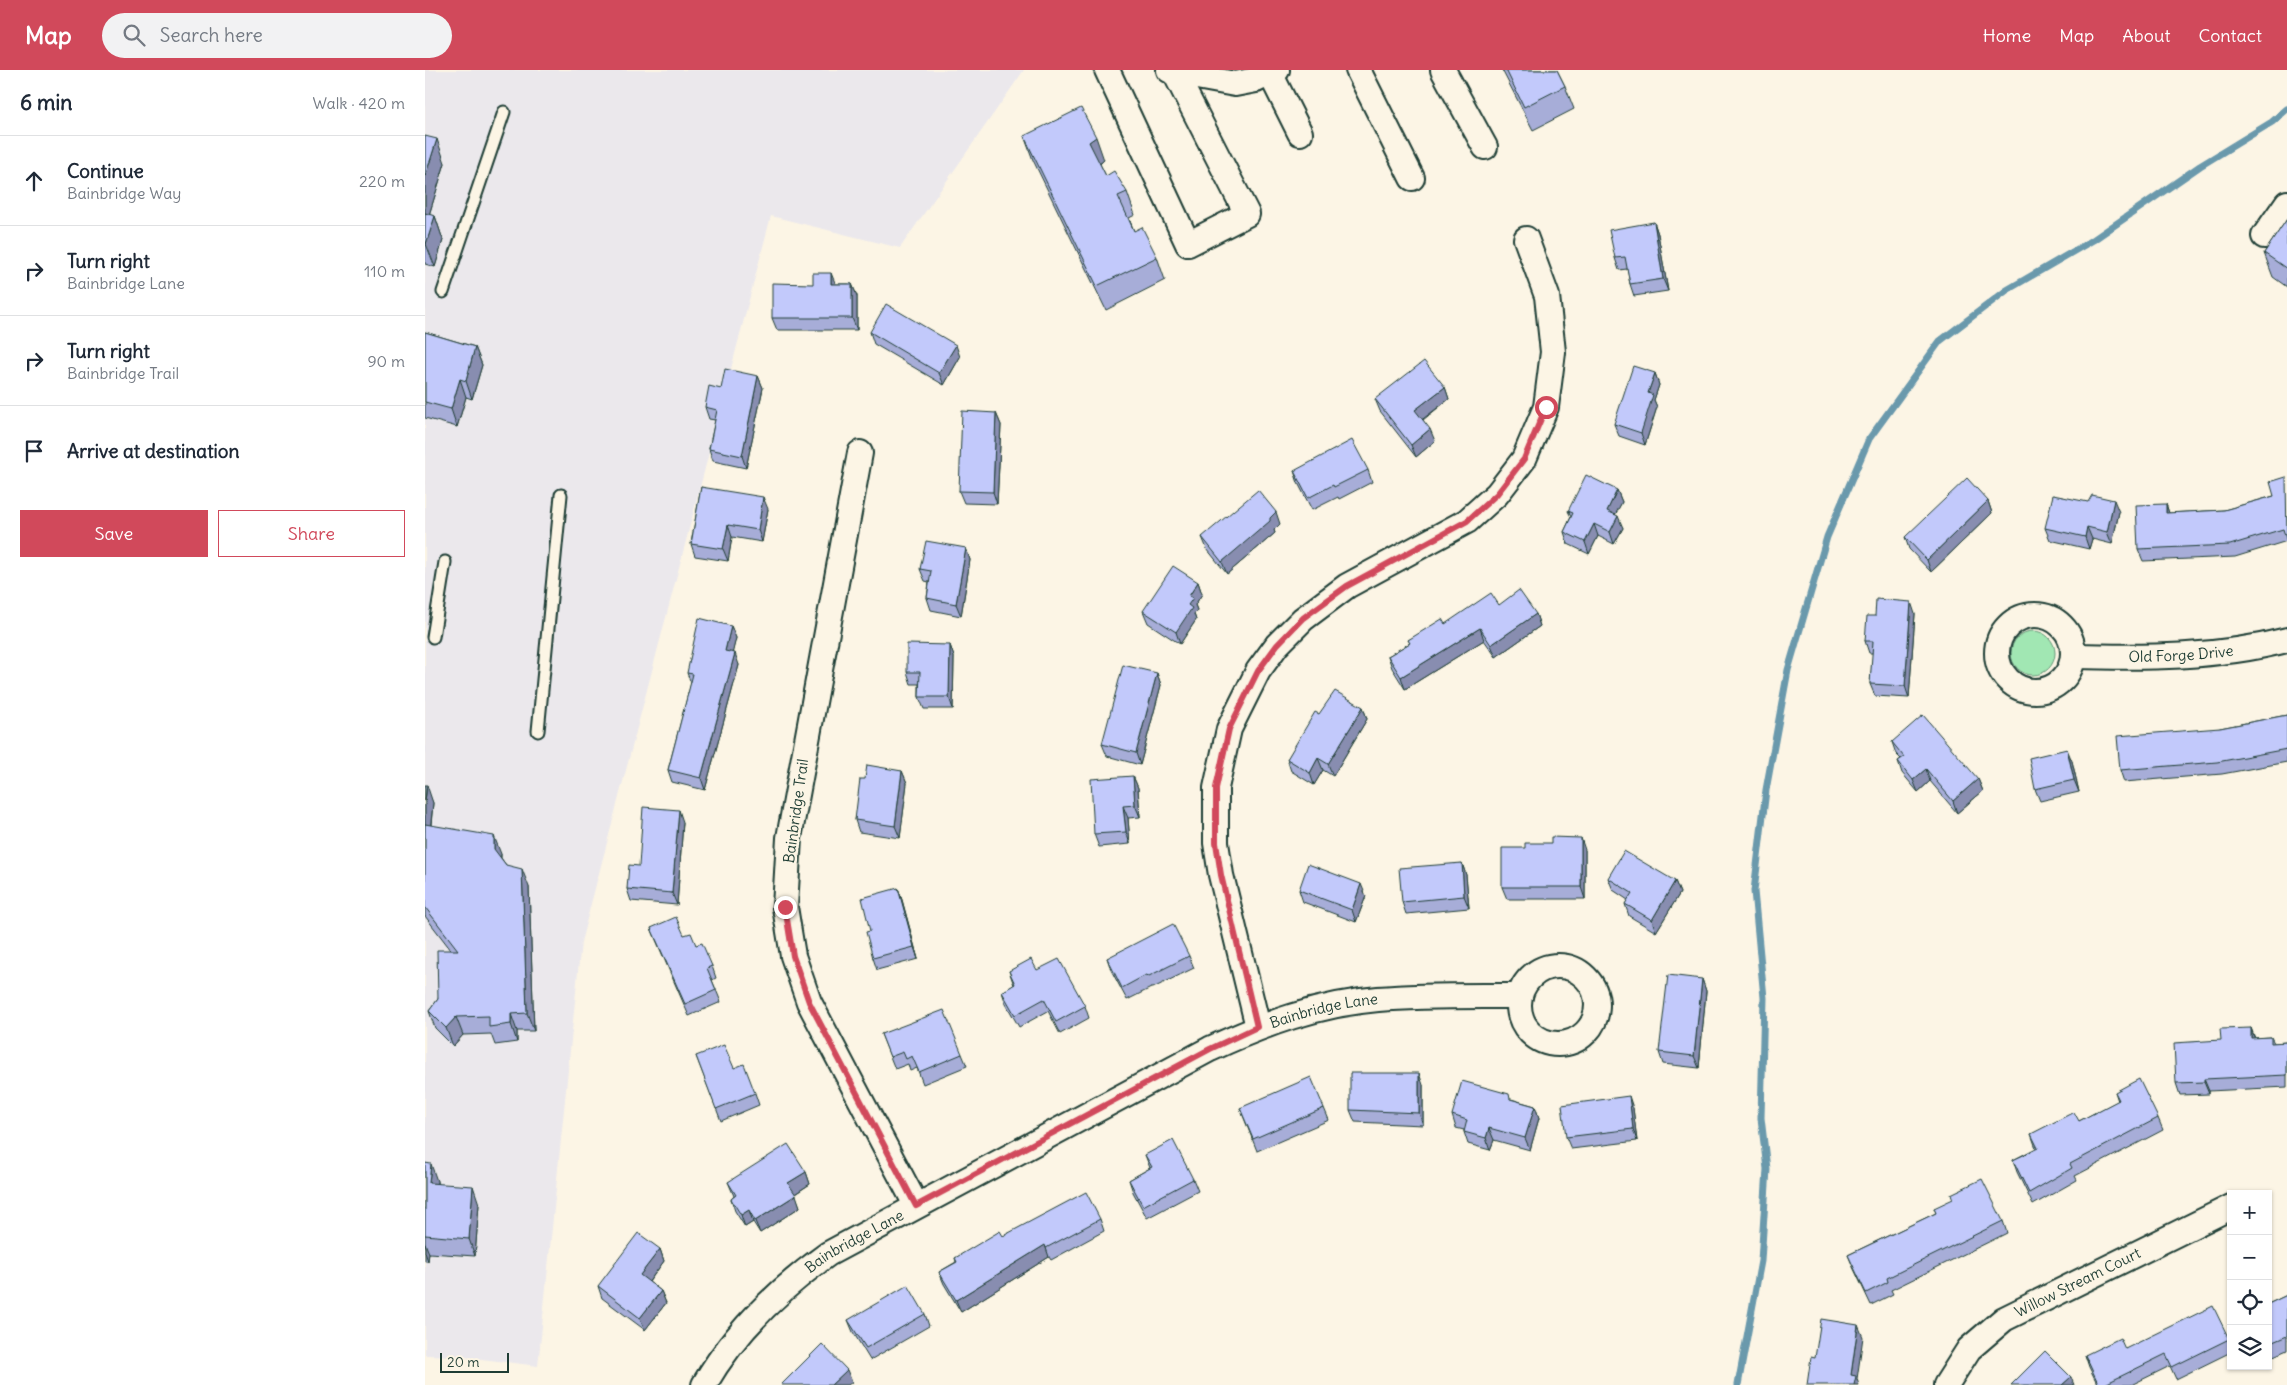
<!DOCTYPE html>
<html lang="en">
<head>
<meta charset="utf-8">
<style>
	:root { --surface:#fff; --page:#f2f2f3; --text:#1f2937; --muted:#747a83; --line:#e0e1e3; --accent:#d1495b }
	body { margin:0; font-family:Delius,sans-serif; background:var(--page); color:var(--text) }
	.controls { position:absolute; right:15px; bottom:15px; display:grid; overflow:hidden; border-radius:0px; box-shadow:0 1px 4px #0004 }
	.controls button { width:45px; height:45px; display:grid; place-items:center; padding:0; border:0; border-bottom:1px solid var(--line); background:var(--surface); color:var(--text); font:25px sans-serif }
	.scale { position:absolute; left:15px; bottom:12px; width:69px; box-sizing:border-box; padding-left:5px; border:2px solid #1f3d34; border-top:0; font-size:14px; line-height:18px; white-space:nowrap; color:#1f3d34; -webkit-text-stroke:4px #fcf5e5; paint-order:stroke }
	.stop { position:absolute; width:15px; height:15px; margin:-11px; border:4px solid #d1495b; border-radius:50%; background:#fff }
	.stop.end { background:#d1495b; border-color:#fff; box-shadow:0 1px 5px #0008 }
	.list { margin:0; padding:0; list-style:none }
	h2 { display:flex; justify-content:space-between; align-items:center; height:65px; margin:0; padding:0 20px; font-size:21px }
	h2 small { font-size:16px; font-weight:400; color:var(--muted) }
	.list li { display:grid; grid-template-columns:32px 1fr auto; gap:15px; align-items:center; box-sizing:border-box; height:90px; padding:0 20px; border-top:1px solid var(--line) }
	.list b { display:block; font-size:19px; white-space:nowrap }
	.list p { margin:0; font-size:16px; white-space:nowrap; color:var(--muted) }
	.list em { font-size:16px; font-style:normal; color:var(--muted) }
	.actions { display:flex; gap:10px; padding:15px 20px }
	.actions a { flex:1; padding:11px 0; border:1px solid var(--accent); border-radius:0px; text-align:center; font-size:18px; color:var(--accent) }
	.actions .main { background:var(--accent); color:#fff }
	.icon { flex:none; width:28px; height:28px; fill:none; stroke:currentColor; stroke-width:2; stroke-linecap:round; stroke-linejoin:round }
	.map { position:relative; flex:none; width:1862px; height:1315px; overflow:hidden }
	header { display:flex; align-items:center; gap:30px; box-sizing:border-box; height:70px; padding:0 25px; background:var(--accent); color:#fff }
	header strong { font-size:24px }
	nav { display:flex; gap:28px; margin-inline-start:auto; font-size:18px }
	.search { width:350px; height:45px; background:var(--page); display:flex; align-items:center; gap:12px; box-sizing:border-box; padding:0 18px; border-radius:28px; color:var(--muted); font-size:19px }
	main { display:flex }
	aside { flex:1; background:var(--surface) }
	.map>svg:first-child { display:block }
	.built { fill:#ebe8ec }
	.green { fill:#a1e7b3; stroke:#609274 }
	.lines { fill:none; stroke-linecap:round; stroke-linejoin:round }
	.stream { stroke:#6a99ac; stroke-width:7 }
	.service-casing { stroke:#1f3d34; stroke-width:15 }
	.minor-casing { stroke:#1f3d34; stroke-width:28 }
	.service { stroke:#fcf5e5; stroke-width:11 }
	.minor { stroke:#fcf5e5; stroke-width:24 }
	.wall { fill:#a7add8; stroke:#1f3d34 }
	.shaded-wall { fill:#888db0; stroke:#1f3d34 }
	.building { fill:#c2c9fb; stroke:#1f3d34 }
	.route { stroke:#d1495b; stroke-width:6 }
	.labels { text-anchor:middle; stroke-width:5; stroke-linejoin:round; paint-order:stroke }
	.street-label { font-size:15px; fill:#1f3d34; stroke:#fcf5e5 }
</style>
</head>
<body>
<header>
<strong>Map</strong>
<div class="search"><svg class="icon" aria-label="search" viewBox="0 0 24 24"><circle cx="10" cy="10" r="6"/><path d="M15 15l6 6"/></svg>Search here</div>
<nav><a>Home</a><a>Map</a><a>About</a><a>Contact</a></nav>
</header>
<main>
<aside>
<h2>6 min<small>Walk · 420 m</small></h2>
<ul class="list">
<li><svg class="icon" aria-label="ahead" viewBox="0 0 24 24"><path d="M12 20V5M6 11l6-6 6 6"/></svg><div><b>Continue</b><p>Bainbridge Way</p></div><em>220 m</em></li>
<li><svg class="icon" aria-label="right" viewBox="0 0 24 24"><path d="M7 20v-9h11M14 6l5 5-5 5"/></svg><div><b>Turn right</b><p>Bainbridge Lane</p></div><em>110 m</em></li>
<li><svg class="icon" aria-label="right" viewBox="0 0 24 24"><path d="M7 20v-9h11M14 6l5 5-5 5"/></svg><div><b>Turn right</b><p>Bainbridge Trail</p></div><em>90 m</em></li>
<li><svg class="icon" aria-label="arrive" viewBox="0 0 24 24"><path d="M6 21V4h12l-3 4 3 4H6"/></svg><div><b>Arrive at destination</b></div></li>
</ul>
<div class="actions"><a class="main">Save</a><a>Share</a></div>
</aside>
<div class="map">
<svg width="1862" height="1315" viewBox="0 0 1862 1315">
	<rect width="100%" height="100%" fill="#fcf5e5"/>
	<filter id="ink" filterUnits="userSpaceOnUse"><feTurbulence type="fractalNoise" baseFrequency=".02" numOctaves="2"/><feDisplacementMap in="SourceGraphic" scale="10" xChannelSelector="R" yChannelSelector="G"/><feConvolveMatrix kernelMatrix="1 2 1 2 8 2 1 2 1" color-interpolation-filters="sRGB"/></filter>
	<g filter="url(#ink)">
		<path class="built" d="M0,0H599L475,178L346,146L156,872L113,1296L32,1286L0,1285Z"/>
		<path class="green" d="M1586 583a22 22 0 1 1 44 0a22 22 0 1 1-44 0Z"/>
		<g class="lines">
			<path class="stream" d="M1313,1315L1336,1191L1342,1099L1336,1048L1339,928L1329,821L1341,720L1363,600L1402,467L1444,369L1515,271L1582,220L1668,170L1775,96L1847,52L1862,39"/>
			<defs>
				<path id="service" d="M18,222L79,42
					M8,567L20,492
					M113,661L136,425"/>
				<g id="minor">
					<path d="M682,0L763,174L822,144L750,3"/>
					<path d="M744,0L750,3L810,14L831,10L852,0"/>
					<path d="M933,0L987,108"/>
					<path d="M1018,0L1060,77"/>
					<path d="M845,3L875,63"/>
					<path d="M1839,166L1862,133"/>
					<path d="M435,383L364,768L360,837L368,886L384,932L491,1135"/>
					<circle cx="1610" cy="583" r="38"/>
					<path id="s1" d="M1648,586C1720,588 1792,588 1862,570"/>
					<circle cx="1133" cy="935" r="39"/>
					<path d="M833,957L796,805L791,773V718L804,659L833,601L852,575L878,549L922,516L1042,451L1072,424L1099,389L1121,337L1128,282L1122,226L1101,169"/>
					<path id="s2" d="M279,1315C310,1261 353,1220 403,1184L785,979C839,954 894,934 953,929C1000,925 1048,926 1095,926"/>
					<path id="s3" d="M1521,1315L1544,1279L1579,1249L1806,1137"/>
				</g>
			</defs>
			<use href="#service" class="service-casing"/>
			<use href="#minor" class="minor-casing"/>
			<use href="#service" class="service"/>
			<use href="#minor" class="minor"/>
		</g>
		<path class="wall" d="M1077,0H1132L1140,16L1149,39L1108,60Z
			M0,66L20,93L4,145L10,146L18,170L10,197L0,194Z
			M599,66L679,90L675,94L681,106L702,122L710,145L704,148L709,161L732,187L740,210L681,240L608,90Z
			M1862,149V217L1848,207L1839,183Z
			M1229,152L1233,164L1243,221L1209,226L1205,214L1202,199L1194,200L1190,188Z
			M411,214H427L432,226V260H352L347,248Z
			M0,262L50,277L57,295L47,329L41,327L32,357L0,348Z
			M445,262L535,287L519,315L449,274Z
			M1230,303L1234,315L1229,330L1232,337L1220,375L1194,366L1189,354Z
			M333,306L338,318L321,398L288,391L284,379L290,350L284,349L280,337L296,319Z
			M1020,317L1024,329L998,350L1010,371L991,387L955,341L950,329Z
			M571,343L576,355L572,434L539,433L534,421Z
			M943,400L947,412L914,429L913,427L887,440L873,413L869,401Z
			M276,417L343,439L337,472L307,467L303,491L270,486L266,474Z
			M1192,420L1197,432L1190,444L1198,458L1189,474L1173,466L1164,484L1143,474L1139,462L1146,447L1143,441Z
			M1849,426L1862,471L1810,487L1718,491L1713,479L1741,434L1744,443L1799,440Z
			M1563,431L1567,443L1506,502L1484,479L1480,467Z
			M1694,442L1687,474L1667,469L1664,479L1625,470L1620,458Z
			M855,454L849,460L850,463L802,504L782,479L777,467Z
			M541,478L545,490L536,546L506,540L502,528L504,512L500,511L495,499Z
			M773,512L777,524L770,535L772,540L769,544L771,550L755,574L723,553L718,541Z
			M1074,535L1111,544L1115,556L1071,587L1059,570L980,619L967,598L963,586L985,573L983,570L1020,554Z
			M1490,544L1484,628L1450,626L1445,614L1448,583H1444L1440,571L1450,546Z
			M306,556L311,568L307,583L314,595L280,720L247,712L243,700L266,613L262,603Z
			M525,575L529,587L528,639H499L494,627V614H486L482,602Z
			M732,603L736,615L715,695L682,686L677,674Z
			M938,637L942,649L908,706L898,700L889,715L866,701L862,689L894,644Z
			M1862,645V692L1797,704L1699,712L1695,700L1795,658Z
			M1467,672L1553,709L1558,721L1532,743L1505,711L1493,722L1477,703L1473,691L1476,689L1471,684Z
			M1647,691L1654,722L1615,731L1610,719Z
			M477,701L482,713L475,768L434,762L430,750L440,709Z
			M708,706L713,718L715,747L703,748L705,774L674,777L669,764Z
			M0,715L8,733L6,755L76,784V788L81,795L104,817L109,961H92V972L70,975L66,964L38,965L28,976L10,958L4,941L13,929L26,880L0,846Z
			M258,752L252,835L206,831L202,819L214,796Z
			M1100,778L1160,780V829H1082L1077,817Z
			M1037,793L1041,805L1044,838L981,844L977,832Z
			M1183,808L1250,811L1255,823L1231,862L1204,846L1200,834L1203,830L1188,820Z
			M473,818L477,830L493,889L452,900L448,888L445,861Z
			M874,820L941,826L931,852L878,832Z
			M226,858L259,865L271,875L287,896L291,908L287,910L296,932L264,946L231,870Z
			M764,886L769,898L728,918H726L702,930L686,900L682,888Z
			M612,900L660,936L664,948L635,964L623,941L594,957L581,934L577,922L589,915L584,901Z
			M1277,909L1281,921L1274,998L1238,994L1234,982Z
			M1826,958L1830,968L1846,967L1849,973L1862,972V1017L1784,1021V1024L1755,1025L1751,1013L1796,970Z
			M456,964L537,984L542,996L498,1014L492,998L485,1001L483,994L470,999Z
			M271,986L309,998L330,1023L334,1035L296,1051Z
			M998,1015V1055L930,1052L925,1040Z
			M1690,1022L1733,1048L1738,1060L1650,1106L1652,1110L1608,1135L1592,1102L1588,1090L1611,1078L1606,1064L1654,1051L1693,1031Z
			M1086,1029L1110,1036L1114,1048L1105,1080L1069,1070L1065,1080L1043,1074L1039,1062V1060L1031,1058L1027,1045Z
			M815,1038H899L904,1050L832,1081Z
			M1208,1038L1212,1071L1146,1079L1141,1067Z
			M720,1085L768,1109L773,1121L722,1148L708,1122L704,1110L725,1098Z
			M0,1093L12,1111V1113L54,1134L50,1186L4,1183L3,1191H0Z
			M381,1102L385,1114L370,1124L375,1137L335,1163L328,1152L320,1157L310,1141L306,1129L309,1126L303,1112Z
			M1509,1138L1578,1151L1582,1163L1466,1220L1468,1224L1446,1235L1428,1197L1423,1185L1511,1143Z
			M675,1149L679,1161L626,1190L624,1187L536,1242L519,1214L514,1202L531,1192L530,1188L578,1166Z
			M235,1179L239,1191L224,1212L236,1221L241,1233L220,1260L177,1228L173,1216Z
			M1862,1225V1280L1844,1288L1843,1286V1234Z
			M500,1244L504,1256L445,1290L428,1262L423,1250Z
			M1804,1269L1806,1273V1282L1751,1309L1745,1296L1706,1315H1673L1664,1297L1660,1285L1700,1279Z"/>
		<path class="shaded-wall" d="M671,67L679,90L673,95L664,72Z
			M12,69L20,93L0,158V107Z
			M10,146L18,170L10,197L1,174Z
			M1229,152L1233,164L1243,221L1238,209Z
			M406,203L411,215L406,214Z
			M427,214L432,226V260L427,248Z
			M531,275L535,287L519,315L514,303Z
			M50,277L57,295L47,329L41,311Z
			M1230,303L1234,315L1229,330L1232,337L1220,375L1216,363L1223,323Z
			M333,306L338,318L321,398L317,386Z
			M35,309L41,327L32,357L26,339Z
			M1020,317L1024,329L994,352L990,340Z
			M571,343L576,355L572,434L568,422Z
			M1005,359L1010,371L991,387L986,375Z
			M1192,420L1197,432L1186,453L1182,441Z
			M338,427L343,439L337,472L333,460Z
			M1689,430L1694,442L1687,474L1682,462Z
			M1563,431L1567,443L1506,502L1502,490Z
			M1741,434L1745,446L1741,443Z
			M851,442L855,454L849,460L850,463L802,504L797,492Z
			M1193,446L1198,458L1189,474L1185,462Z
			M1169,454L1173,466L1164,484L1160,472Z
			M303,455L307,467L303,491L298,479Z
			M1662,457L1667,469L1664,479L1660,467Z
			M541,478L545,490L536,546L531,534Z
			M773,512L777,524L770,535L772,540L769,544L771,550L755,574L751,562L763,535L764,526Z
			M1486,532L1490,544L1484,628L1480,616Z
			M1111,544L1115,556L1071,587L1066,575Z
			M306,556L311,568L305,593L300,581Z
			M1055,558L1059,570L980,619L976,607Z
			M525,575L529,587L528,639L524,627Z
			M310,583L314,595L280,720L276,708Z
			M732,603L736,615L715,695L711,683Z
			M938,637L942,649L908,706L903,694Z
			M1642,679L1647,691L1654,722L1649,710Z
			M893,688L898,700L889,715L885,703Z
			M1501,699L1505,711L1493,722L1488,710Z
			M477,701L482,713L475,768L470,756Z
			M708,706L713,718L715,747L710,735Z
			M1553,709L1558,721L1532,743L1528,731Z
			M2,715L8,733L4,771L0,761V731Z
			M698,736L703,748L705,774L701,762Z
			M254,740L258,752L252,835L247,823Z
			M69,766L76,784L75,796L69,779Z
			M1156,768L1160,780V829L1156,817Z
			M1037,793L1041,805L1044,838L1039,826Z
			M97,799L104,817L109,961L102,943Z
			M1250,811L1255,823L1231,862L1227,850Z
			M936,814L941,826L931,852L927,840Z
			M473,818L477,830L493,889L489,877Z
			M1277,909L1281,921L1274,998L1269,986Z
			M86,944L92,961V972L86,954Z
			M31,947L38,965L28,976L21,958Z
			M1826,958L1830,970L1826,968Z
			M994,1003L998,1015V1055L994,1043Z
			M1779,1009L1784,1021V1024L1779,1012Z
			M1204,1026L1208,1038L1212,1071L1208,1059Z
			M1110,1036L1114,1048L1105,1080L1100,1068Z
			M1064,1058L1069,1070L1065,1080L1061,1068Z
			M6,1094L12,1111L11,1131L4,1113Z
			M381,1102L385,1114L368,1125L363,1113Z
			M48,1116L54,1134L50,1186L44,1169Z
			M371,1125L375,1137L335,1163L330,1151Z
			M324,1140L328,1152L320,1157L316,1145Z
			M0,1173L4,1183L3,1191L0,1182Z
			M620,1175L624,1187L536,1242L531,1230Z
			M235,1179L239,1191L220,1217L215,1205Z
			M236,1221L241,1233L220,1260L215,1248Z
			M1433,1255L1438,1267L1432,1309L1434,1315H1429L1426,1305Z
			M422,1300L427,1312L423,1315H406Z
			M1646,1307L1649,1315H1637Z"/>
		<path class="building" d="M1081,0H1132L1140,16L1099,37Z
			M656,38L671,67L664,72L681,106L689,101L702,122L693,126L709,161L717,157L732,187L672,216L599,66Z
			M0,66L12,69L0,107Z
			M0,143L10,146L1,174L0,173Z
			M1862,149V199L1839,183Z
			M1229,152L1238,209L1205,214L1200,187L1190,188L1184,160Z
			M388,203H406V214H427V248H347V213L388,214Z
			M461,234L531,275L514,303L445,262Z
			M0,262L50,277L41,311L35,309L26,339L0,332Z
			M999,291L1020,317L990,340L1005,359L986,375L950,329Z
			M1208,296L1230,303L1223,323L1228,325L1216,363L1189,354Z
			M300,299L333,306L317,386L284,379L292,340L280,337L284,316L296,319Z
			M537,341L571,343L568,422L534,421Z
			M927,370L943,400L909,417L908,415L883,428L869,401Z
			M1161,405L1192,420L1182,441L1193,446L1185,462L1169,454L1160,472L1139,462L1148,443L1143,441Z
			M1861,407L1862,472L1858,459L1805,475L1713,479L1711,435L1741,434V443L1799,440L1849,426L1845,412Z
			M1542,408L1563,431L1502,490L1480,467Z
			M276,417L338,427L333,460L303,455L298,479L266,474Z
			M833,420L851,442L845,448V451L797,492L777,467Z
			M1628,425L1663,432L1667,425L1689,430L1682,462L1662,457L1660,467L1620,458Z
			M501,471L541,478L531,534L502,528L506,501L495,499Z
			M748,496L773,512L764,526L768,528L763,535L767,538L751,562L718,541Z
			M1094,520L1111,544L1066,575L1055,558L976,607L963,586L985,573L983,570L1017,549L1020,554L1066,523L1074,535Z
			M1451,529L1486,532L1480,616L1445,614L1448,571H1440L1442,546H1450Z
			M274,548L306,556L300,581L310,583L276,708L243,700L268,604L262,603Z
			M482,574L525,575L524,627H494L495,602H482Z
			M698,595L732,603L711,683L677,674Z
			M910,621L938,637L903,694L893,688L885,703L862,689L890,642L894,644Z
			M1498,645L1553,709L1528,731L1501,699L1488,710L1473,691L1479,687L1467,672Z
			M1862,645V679L1792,692L1695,700L1692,666L1795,658Z
			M1642,679L1649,710L1610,719L1604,688Z
			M442,695L477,701L470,756L430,750L435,709H440Z
			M708,706L710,735L698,736L701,762L669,764L666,709Z
			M0,715H2L0,731Z
			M218,737L254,740L247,823L202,819L204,795L214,796Z
			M0,754L69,766V779L81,795L97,799L102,943L86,944V954L64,957V946L31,947L21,958L4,941L13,929L12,880H33L0,837Z
			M1126,767L1156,768V817H1077V778H1100V773H1126Z
			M1199,781L1250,811L1227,850L1200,834L1207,823L1183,808Z
			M1037,793L1039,826L977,832L974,798Z
			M883,794L936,814L927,840L874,820Z
			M473,818L489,877L448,888L441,862L445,861L437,828Z
			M251,847L259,865L266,863L271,875L277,873L287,896L282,898L291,920L260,934L226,858Z
			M748,854L764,886L724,906L721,905L697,918L682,888Z
			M606,889L612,900L634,889L660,936L631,952L619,929L590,945L577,922L590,914L584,901Z
			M1243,905L1277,909L1269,986L1234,982Z
			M519,940L537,984L494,1002L487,986L481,989L478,982L465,987L456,964Z
			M1826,958V968L1846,967V973L1862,972V1005L1779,1009V1012L1751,1013L1749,973L1796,970L1795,959Z
			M299,975L309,998L319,994L330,1023L291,1039L271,986Z
			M925,1003H994V1043L925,1040Z
			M886,1007L899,1038L828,1069L815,1038Z
			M1714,1009L1733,1048L1645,1094L1647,1098L1604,1123L1588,1090L1613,1078L1606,1064L1649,1042L1654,1051L1694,1030L1690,1022Z
			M1037,1011L1084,1024L1085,1029L1110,1036L1100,1068L1064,1058L1061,1068L1039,1062L1042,1050L1027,1045Z
			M1204,1026L1208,1059L1141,1067L1137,1035Z
			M748,1070L768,1109L718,1136L704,1110L727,1097L720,1085Z
			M363,1074L381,1102L363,1113L371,1125L330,1151L324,1140L316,1145L306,1129L311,1125L303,1112Z
			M0,1093L6,1094L4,1113L48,1116L44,1169L0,1165Z
			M1557,1109L1578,1151L1462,1208L1463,1212L1441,1223L1423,1185L1511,1143L1509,1138L1528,1129L1526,1124Z
			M661,1122L675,1149L621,1178L620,1175L531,1230L514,1202L532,1192L530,1188L575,1161L578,1166Z
			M213,1163L235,1179L215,1205L236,1221L215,1248L173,1216Z
			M483,1215L500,1244L441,1278L423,1250Z
			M1862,1225V1266L1843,1274V1234Z
			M1788,1236L1804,1269L1747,1297L1741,1284L1678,1315H1674L1660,1285L1695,1268L1700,1279Z
			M1396,1249L1433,1255L1426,1305L1431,1306L1429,1315H1382L1386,1287L1390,1288Z
			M397,1274L422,1300L406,1315H356Z
			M1620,1281L1646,1307L1637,1315H1586Z"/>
	</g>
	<g class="lines" filter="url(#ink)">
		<path class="route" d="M360,837L368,886L384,932L491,1136L785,979L832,957L796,805L791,773V718L804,659L833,601L852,575L878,548L922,516L1042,451L1072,424L1099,389L1121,337"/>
	</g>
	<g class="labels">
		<g class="street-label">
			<text dy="5" stroke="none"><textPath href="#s1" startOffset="108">Old Forge Drive</textPath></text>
			<text transform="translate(371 741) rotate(-82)" y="5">Bainbridge Trail</text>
			<text dy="5" stroke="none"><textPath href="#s2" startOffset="736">Bainbridge Lane</textPath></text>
			<text dy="5" stroke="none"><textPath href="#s2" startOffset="211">Bainbridge Lane</textPath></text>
			<text dy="5" stroke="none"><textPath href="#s3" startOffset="171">Willow Stream Court</textPath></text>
		</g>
	</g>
</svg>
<div class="controls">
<button>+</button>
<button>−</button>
<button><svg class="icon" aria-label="locate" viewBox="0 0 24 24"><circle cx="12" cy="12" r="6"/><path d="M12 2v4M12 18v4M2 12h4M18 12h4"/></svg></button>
<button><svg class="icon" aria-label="layers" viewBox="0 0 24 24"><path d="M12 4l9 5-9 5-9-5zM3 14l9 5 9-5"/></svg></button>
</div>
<div class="scale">20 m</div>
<div class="stop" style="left:1121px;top:337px"></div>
<div class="stop end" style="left:360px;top:837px"></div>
</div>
</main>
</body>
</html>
